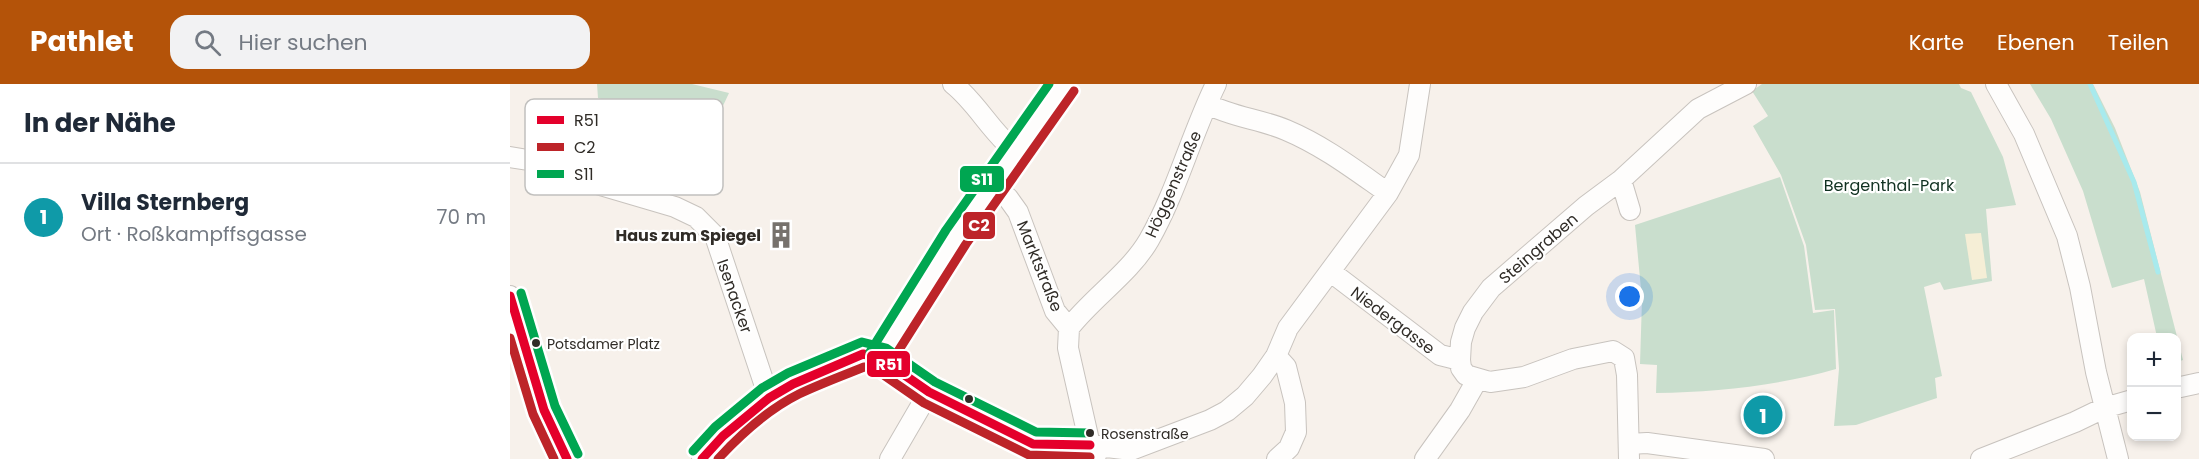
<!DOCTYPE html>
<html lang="de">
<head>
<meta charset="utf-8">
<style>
	:root { --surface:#fff; --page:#f2f2f3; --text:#1f2937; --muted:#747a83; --line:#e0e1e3; --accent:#b45309 }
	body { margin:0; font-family:Poppins,sans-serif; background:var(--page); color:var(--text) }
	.controls { position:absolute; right:18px; bottom:18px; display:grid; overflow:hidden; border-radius:12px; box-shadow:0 3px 9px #0003 }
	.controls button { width:54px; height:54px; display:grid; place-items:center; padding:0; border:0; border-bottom:2px solid var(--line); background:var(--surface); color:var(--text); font:30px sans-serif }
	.you { position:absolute; left:1120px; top:213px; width:21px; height:21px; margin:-15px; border:4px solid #fff; border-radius:50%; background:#1a73e8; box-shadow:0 0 0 9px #1a73e833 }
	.badge { display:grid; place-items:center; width:39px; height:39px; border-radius:50%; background:var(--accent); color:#fff; font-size:20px; font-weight:700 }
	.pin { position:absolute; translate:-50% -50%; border:3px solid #fff; box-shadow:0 2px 6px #0006 }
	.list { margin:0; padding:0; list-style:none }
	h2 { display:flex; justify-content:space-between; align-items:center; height:78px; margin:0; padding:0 24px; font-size:26px }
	h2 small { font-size:20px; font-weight:400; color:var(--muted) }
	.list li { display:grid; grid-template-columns:39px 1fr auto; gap:18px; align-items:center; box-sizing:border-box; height:108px; padding:0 24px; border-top:2px solid var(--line) }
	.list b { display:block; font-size:22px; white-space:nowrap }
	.list p { margin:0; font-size:20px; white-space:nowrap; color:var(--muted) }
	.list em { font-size:20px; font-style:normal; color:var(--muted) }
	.icon { flex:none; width:33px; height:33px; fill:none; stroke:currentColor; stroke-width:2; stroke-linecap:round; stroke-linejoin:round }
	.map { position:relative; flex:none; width:1689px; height:375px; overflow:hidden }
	header { display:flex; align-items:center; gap:36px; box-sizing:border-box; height:84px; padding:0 30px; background:var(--accent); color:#fff }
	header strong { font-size:28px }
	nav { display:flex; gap:33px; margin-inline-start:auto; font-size:21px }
	.search { width:420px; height:54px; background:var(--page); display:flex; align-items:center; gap:15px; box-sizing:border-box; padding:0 21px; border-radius:18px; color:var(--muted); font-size:22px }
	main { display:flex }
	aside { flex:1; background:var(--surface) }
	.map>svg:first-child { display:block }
	.green { fill:#c9decd }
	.sand { fill:#f5eed6 }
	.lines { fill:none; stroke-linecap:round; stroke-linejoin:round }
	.stream { stroke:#a8eaed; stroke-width:5 }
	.minor-casing { stroke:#c8c3be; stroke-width:22 }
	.minor { stroke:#fefdfc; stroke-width:20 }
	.bus-1-casing { stroke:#fff; stroke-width:14 }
	.bus-2-casing { stroke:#fff; stroke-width:14 }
	.bus-3-casing { stroke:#fff; stroke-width:14 }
	.bus-1 { stroke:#e4002b; stroke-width:9 }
	.bus-2 { stroke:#bd2429; stroke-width:9 }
	.bus-3 { stroke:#00a651; stroke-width:9 }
	.bus-dot { fill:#302c27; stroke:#fff; stroke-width:2 }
	.labels { text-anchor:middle; stroke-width:4.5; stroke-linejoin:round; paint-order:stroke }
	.bus-label { font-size:14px; fill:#302c27; stroke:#fff; text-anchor:start }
	.street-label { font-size:16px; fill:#302c27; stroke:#fff }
	.park-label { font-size:16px; fill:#103121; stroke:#fff }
	.poi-label { font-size:16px; font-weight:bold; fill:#302c27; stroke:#fff; text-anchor:end }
	.key { fill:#fff; stroke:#c1c0be; stroke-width:1.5 }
	.key-label { font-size:16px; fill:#302c27 }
	.line-badge { stroke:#fff; stroke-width:2 }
	.badge-label { font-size:16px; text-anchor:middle; font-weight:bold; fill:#fff }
</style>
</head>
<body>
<header>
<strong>Pathlet</strong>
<div class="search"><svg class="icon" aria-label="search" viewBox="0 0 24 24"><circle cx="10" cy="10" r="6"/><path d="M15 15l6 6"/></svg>Hier suchen</div>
<nav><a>Karte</a><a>Ebenen</a><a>Teilen</a></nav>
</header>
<main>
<aside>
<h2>In der Nähe<small></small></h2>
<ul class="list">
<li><span class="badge" style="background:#0f9aa8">1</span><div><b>Villa Sternberg</b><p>Ort · Roßkampffsgasse</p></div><em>70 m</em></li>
</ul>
</aside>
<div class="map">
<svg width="1689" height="375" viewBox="0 0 1689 375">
	<rect width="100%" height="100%" fill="#f7f1eb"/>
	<path class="green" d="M87,0H182L219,9L197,56L207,81L208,103L199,105L181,49L170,51H142L147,34L88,14Z
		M1252,0H1449L1451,4L1461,8L1493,73L1506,121L1476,125L1482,197L1434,206L1430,198L1414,203L1432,292L1425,294L1427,314L1346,341L1324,342L1329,285L1325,225L1305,226L1296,161L1271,91L1243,42L1258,32L1242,7Z
		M1520,0H1583L1605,44L1630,108L1673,276L1667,278L1666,254L1647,253L1634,195L1602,204L1573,107L1541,35Z
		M1270,93L1294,162L1303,229L1324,226L1326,285C1267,302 1207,308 1146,309L1147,281L1130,280L1132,216L1125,141Z"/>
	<path class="sand" d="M1471,149L1477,194L1462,196L1455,150Z"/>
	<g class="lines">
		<path class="stream" d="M1580,0L1624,98L1648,188"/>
		<defs>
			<path id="minor" d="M443,0C467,19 481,48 505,67
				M1486,0L1514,50L1557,152L1570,203L1586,288L1608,375
				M697,20C722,33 750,35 776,46C814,62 845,86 878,109
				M0,73L18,76L80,98L165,123L186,133L205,152L259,314
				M1111,96L1120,126
				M481,102L498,114L508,128L545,227L559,244L558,264L580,361L586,371
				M821,188L930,271L950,276
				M0,212L34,326L57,375
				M559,244C582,214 620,189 639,156C667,107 681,51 706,0
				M766,272L776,283L785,319L786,348L779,364L767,375
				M370,274L446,153L554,0
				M1666,304L1689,299
				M1119,360L1137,359L1254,375
				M192,375L213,352L259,314L283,300L353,270L370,274L419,308L523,360L580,361L621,366L700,336L717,327L735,312L752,292L766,272L778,244L878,109L899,71L910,0
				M380,375L419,308
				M915,375L950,326L967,296
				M1119,375L1117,291L1114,274L1103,267L1063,275L1014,293L980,298L956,291L951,284L950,276L951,258L955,244L963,228L981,204L1076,122L1111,96L1188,25L1236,0
				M1471,375L1565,338L1594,324L1622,316"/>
		</defs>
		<use href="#minor" class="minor-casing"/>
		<use href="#minor" class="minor"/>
		<defs>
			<path id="bus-1" d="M0,212L34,326L57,375
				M192,375L213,352L259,314L283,300L353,270L370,274L419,308L523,360L580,361"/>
			<path id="bus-2" d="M0,254L23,330L44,375
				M380,280L456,160L564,7
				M208,375C231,350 259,325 289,310C310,300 332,292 354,283L365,285L414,319L519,371L580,373"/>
			<path id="bus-3" d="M11,209L45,322L68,370
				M360,268L436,146L539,0
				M183,367L205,343L252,304L278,289L352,258L376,264L425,298L526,348L580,349"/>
		</defs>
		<use href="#bus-1" class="bus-1-casing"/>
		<use href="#bus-2" class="bus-2-casing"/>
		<use href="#bus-3" class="bus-3-casing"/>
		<use href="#bus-1" class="bus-1"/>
		<use href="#bus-2" class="bus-2"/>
		<use href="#bus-3" class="bus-3"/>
	</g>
	<defs>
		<symbol id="building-bare" viewBox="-9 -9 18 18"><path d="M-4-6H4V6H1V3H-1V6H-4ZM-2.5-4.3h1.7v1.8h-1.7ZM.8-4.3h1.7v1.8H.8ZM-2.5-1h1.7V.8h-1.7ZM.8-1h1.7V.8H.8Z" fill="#76716c" stroke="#fff" stroke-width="2.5" paint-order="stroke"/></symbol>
	</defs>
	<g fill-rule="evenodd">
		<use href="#building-bare" x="252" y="132" width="38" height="38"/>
	</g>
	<g class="bus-dot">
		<circle cx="26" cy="259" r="5"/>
		<circle cx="459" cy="315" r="5"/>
		<circle cx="580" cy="349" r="5"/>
	</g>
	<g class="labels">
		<g class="bus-label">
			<text x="37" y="265">Potsdamer Platz</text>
			<text x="591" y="355">Rosenstraße</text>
		</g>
		<g class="street-label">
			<text transform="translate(663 100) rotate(-66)" y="6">Höggenstraße</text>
			<text transform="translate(1028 164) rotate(-41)" y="6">Steingraben</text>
			<text transform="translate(530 182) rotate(68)" y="6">Marktstraße</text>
			<text transform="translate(225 212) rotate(71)" y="6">Isenacker</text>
			<text transform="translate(883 236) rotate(37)" y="6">Niedergasse</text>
		</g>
		<g class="park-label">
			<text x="1379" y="107">Bergenthal-Park</text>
		</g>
		<g class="poi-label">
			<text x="251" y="157">Haus zum Spiegel</text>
		</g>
	</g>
	<rect x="15" y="15" width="198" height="96" rx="9" class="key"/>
	<rect x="27" y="32" width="27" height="8" fill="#e4002b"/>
	<rect x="27" y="59" width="27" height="8" fill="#bd2429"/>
	<rect x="27" y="86" width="27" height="8" fill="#00a651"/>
	<g class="key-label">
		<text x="64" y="42">R51</text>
		<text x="64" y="69">C2</text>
		<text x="64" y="96">S11</text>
	</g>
	<g class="line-badge">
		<rect x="449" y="81" width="46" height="28" rx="6" fill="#00a651"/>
		<rect x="452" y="127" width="34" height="29" rx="6" fill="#bd2429"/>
		<rect x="356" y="266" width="45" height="28" rx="6" fill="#e4002b"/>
	</g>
	<g class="badge-label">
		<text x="472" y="101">S11</text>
		<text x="469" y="147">C2</text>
		<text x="379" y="286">R51</text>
	</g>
</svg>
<div class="controls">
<button>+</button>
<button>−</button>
</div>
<div class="you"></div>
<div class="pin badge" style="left:1253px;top:331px;background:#0f9aa8">1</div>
</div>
</main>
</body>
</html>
